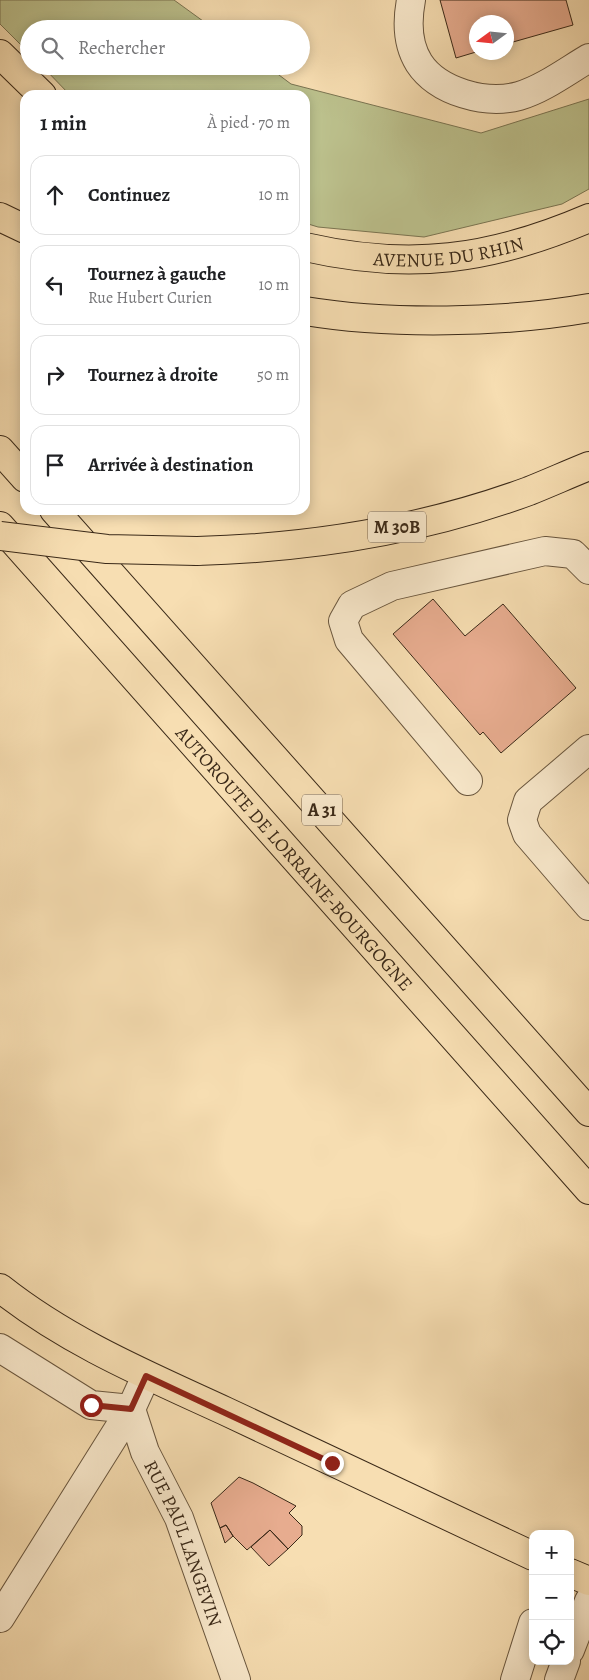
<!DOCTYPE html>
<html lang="fr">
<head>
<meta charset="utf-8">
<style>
	:root { --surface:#fff; --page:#f2f2f2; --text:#202124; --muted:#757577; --line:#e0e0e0 }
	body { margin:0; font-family:Alegreya,serif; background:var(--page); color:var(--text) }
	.controls { position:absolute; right:15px; bottom:15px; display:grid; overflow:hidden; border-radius:10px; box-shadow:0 2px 12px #0003 }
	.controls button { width:45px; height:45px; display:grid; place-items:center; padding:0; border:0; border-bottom:1px solid var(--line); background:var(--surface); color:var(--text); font:25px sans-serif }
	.compass { position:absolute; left:469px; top:15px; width:45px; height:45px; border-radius:50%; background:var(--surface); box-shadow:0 2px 12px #0003; rotate:255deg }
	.stop { position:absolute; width:15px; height:15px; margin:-11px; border:4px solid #8f2418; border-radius:50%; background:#fff }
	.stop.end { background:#8f2418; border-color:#fff; box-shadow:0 1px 5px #0008 }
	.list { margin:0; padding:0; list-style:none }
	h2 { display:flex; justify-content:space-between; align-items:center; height:65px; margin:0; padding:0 20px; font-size:21px }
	h2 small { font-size:16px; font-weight:400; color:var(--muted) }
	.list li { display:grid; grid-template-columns:32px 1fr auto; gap:15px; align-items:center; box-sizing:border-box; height:80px; margin:0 10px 10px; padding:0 10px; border:1px solid var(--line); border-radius:15px }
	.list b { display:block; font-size:19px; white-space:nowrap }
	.list p { margin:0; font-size:16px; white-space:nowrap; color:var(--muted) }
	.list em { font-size:16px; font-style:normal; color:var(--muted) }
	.icon { flex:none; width:28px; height:28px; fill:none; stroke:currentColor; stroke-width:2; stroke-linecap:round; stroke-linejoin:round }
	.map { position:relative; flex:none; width:589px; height:1680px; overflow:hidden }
	.search { position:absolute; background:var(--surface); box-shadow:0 2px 12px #0003; left:20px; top:20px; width:290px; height:55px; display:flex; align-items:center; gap:12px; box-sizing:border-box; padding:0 18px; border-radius:28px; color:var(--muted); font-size:19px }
	.panel { position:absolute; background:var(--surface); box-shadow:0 2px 12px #0003; left:20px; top:90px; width:290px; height:425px; border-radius:15px }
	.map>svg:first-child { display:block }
	.green { fill:#bcc18d; stroke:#7b7552 }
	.building { fill:#e7ac8f; stroke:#3a2918 }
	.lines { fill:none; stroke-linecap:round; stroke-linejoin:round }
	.minor-casing { stroke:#69563e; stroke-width:30 }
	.major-casing { stroke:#3a2918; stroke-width:30 }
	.highway-casing { stroke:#3a2918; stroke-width:30 }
	.minor { stroke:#faeacd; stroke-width:28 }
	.major { stroke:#f7deb2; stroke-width:28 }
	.highway { stroke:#f7deb2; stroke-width:28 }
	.major-bridge-casing { stroke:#3a2918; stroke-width:30; stroke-linecap:butt }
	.major-bridge { stroke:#f7deb2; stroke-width:28 }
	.route { stroke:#8f2418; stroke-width:6 }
	.labels { text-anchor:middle; stroke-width:4.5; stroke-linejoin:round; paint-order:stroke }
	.shield { fill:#faeacd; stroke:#74634e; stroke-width:1 }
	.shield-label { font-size:18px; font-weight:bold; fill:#3a2918 }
	.street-label { font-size:19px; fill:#3a2918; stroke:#faeacd }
</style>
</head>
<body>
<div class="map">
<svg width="589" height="1680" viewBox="0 0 589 1680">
	<rect width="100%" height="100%" fill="#f7deb2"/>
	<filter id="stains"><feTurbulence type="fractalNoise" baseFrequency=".004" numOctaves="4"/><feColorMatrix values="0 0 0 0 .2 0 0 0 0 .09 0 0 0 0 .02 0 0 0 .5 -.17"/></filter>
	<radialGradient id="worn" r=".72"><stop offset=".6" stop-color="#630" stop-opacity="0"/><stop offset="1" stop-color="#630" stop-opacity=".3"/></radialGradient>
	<path class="green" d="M0,0H174L214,29H29V53L0,24Z
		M42,66H267L291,84L481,133L589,99V189L562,204L424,237L318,227L305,223V95H70Z"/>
	<path class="building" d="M440,0H566L573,25L506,44V22H476V52L456,58Z
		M433,599L465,636L503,604L576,688L501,753L483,732L480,735L393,634Z
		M239,1477L253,1483L296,1506L289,1513L302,1526V1535L288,1549L270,1530L247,1550L233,1536L226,1525L220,1528L211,1503Z
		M226,1525L233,1536L225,1543L220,1528Z
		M270,1530L288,1549L269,1566L251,1547Z"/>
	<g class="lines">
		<defs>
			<g id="minor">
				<path d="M411,0C407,21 407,44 419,63C438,92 486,105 519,96C543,89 567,71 589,58"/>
				<path d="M589,749L528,801L522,820L527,834L589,906"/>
				<path d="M468,781L349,640L343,621L352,605L392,586L545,551L573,554L589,570"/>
				<path id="s1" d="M0,1348L91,1405L131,1409L145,1452L179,1518L236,1680"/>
				<path d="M0,1618L131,1409L146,1376"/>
				<path d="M570,1650L589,1601"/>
				<path d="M515,1680L533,1623"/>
				<path d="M559,1680L566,1661"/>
			</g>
			<g id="major">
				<path d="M0,54L42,95"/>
				<path id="s2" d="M305,247C410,271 491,260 589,218"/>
				<path d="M197,551C309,548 423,530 529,491C549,483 569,474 589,466"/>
				<path d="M0,1288C68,1342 147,1375 225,1411C327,1460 430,1508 533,1556"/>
				<path d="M570,1573L589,1581"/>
			</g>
			<g id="highway">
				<path d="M0,217L25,229"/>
				<path d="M305,311C390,325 504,323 589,308"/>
				<path d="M0,450L25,478"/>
				<path d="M54,510L589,1112"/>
				<path id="s3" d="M0,526L589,1190"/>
			</g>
		</defs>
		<use href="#minor" class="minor-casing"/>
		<use href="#major" class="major-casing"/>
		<use href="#highway" class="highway-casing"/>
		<use href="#minor" class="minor"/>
		<use href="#major" class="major"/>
		<use href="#highway" class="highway"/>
		<defs>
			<path id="major-bridge" d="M0,536L107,549L197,551"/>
		</defs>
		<use href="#major-bridge" class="major-bridge-casing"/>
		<use href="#major-bridge" class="major-bridge"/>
	</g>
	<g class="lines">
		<path class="route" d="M91,1405L131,1409L146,1376L332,1463"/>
	</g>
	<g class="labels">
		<g class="shield">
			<rect x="368" y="511.5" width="58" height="31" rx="4"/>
			<rect x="302" y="794.5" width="40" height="31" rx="4"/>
		</g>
		<g class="shield-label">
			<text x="397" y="533">M 30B</text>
			<text x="322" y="816">A 31</text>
		</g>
		<g class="street-label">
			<text dy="7" stroke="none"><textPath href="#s2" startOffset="145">AVENUE DU RHIN</textPath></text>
			<text dy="7" stroke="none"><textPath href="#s3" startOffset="444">AUTOROUTE DE LORRAINE-BOURGOGNE</textPath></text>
			<text dy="7" stroke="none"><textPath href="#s1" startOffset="292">RUE PAUL LANGEVIN</textPath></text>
		</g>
	</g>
	<rect width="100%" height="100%" filter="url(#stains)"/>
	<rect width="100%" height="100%" fill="url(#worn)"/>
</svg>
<div class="controls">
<button>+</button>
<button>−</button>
<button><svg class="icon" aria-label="locate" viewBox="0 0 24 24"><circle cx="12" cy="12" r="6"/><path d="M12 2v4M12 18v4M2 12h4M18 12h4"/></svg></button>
</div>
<svg class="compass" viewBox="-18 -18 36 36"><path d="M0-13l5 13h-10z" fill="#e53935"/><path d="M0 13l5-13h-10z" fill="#757577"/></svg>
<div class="stop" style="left:91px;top:1405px"></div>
<div class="stop end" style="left:332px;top:1463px"></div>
<div class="search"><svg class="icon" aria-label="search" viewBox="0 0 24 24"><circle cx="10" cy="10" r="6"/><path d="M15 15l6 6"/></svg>Rechercher</div>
<section class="panel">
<h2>1 min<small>À pied · 70 m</small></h2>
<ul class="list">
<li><svg class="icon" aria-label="ahead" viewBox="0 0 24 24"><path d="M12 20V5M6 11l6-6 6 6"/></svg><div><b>Continuez</b></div><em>10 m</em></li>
<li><svg class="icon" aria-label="left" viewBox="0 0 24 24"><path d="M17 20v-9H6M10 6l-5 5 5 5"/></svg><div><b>Tournez à gauche</b><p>Rue Hubert Curien</p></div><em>10 m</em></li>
<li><svg class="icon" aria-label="right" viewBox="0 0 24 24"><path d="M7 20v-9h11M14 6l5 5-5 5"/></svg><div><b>Tournez à droite</b></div><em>50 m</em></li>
<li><svg class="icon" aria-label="arrive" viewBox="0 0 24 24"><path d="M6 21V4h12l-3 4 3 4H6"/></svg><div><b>Arrivée à destination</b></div></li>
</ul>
</section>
</div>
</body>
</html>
